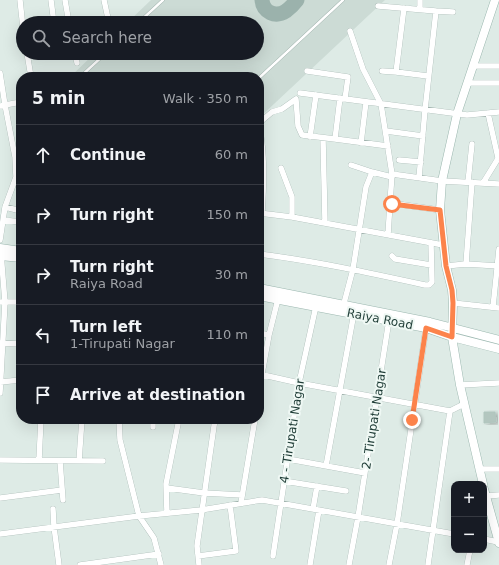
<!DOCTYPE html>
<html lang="en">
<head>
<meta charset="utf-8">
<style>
	:root { --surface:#171b24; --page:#242831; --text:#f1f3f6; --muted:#9ea1a6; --line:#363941 }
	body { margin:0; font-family:"DejaVu Sans",sans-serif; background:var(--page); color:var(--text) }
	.controls { position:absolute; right:12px; bottom:12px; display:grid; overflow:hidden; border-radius:8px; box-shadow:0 4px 16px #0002 }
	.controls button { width:36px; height:36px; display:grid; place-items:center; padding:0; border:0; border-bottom:1px solid var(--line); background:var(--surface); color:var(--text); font:20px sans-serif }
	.stop { position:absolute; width:12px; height:12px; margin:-9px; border:3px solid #fc834b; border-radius:50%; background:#fff }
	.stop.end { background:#fc834b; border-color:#fff; box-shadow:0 1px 4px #0008 }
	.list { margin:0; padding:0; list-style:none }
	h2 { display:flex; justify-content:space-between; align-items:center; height:52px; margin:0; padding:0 16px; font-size:17px }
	h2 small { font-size:13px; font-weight:400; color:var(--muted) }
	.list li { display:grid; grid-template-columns:26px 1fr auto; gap:12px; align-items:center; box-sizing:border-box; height:60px; padding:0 16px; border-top:1px solid var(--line) }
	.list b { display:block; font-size:15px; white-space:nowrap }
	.list p { margin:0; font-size:13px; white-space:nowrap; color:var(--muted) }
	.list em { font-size:13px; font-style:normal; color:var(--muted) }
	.icon { flex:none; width:22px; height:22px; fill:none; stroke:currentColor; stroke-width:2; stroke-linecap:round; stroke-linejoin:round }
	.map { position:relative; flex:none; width:499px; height:565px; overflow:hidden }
	.search { position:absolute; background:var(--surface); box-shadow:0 4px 16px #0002; left:16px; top:16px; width:248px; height:44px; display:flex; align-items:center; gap:10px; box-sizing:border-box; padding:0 14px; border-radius:22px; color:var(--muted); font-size:15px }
	.panel { position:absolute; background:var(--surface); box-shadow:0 4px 16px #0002; left:16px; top:72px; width:248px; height:352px; border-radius:16px }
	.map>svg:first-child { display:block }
	.built { fill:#ccdbd5 }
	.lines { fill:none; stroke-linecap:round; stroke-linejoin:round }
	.taxiway { stroke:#9bb2ac; stroke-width:15 }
	.building { fill:#b3c6bf; stroke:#b0c5be; filter:url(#shadow) }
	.lane-casing { stroke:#a1b3ae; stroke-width:3.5 }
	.street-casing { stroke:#a1b3ae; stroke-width:6 }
	.secondary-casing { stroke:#9cb8b0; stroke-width:9 }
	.lane { stroke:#fff; stroke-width:2.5 }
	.street { stroke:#fff; stroke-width:5.5 }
	.secondary { stroke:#fff; stroke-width:8 }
	.route { stroke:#fc834b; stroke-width:5 }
	.labels { text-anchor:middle; stroke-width:4; stroke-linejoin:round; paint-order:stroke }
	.street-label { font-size:12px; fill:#1e3c36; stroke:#eff8f4 }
</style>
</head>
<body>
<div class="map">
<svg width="499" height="565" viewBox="0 0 499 565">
	<defs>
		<filter id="shadow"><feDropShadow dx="3" dy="1.5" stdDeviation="2" flood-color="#0004"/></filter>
	</defs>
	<rect width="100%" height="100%" fill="#deebe6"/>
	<path class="built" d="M151,0H385L259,118V77H70L95,53H257V23H127Z"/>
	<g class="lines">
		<path class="taxiway" d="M262,0C263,12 275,18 286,11C290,8 294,4 297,0"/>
	</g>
	<path class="building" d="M484,412H495L496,422L484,423Z"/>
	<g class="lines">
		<defs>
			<path id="lane" d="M138,23L163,0
				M80,77L106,53
				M259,78L343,0"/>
			<path id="street" d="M20,0L23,28
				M51,0L54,23
				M65,0L69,23
				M104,0L109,23
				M378,6L436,11L425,110L419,178
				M404,8L396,72L428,76
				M420,9V0
				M436,11L453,12
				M350,31L363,69L381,104L392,174L442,181L499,184
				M27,53L31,77
				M75,53L77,63
				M473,66H499
				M307,71L348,77L345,99
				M382,71L396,72
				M0,73L5,105L21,102
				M467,83H499
				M300,93L467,115L499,112
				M0,106L5,105L15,157L16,177L5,207L0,240
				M488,113L498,158
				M259,123L272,112L282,109L296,99L298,126L302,135L335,139L340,98
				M259,125C265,154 264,183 262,213
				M386,131L423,136
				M310,137L316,95
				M323,138L325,223
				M335,139L388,146
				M361,143L366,102
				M399,160L421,162
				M351,165L372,172
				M281,168L292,197V217
				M392,174L390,203L440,210
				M468,182L472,144
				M483,183L499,157
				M5,207L21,211
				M259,213L292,217L443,245
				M3,220L21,222
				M388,235L390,203
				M259,254C315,261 370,273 425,285H429L432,282L431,243
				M392,256L395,259L431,265
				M466,264L499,266
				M446,266L466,264L472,182
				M0,302H21
				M453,303L499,308
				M343,307L353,269L366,187L372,172L392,177
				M493,307L499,249
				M259,333L269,335
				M0,343L21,344
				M259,374L299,383L450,411L464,404
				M0,382L21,380
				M460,385L499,383
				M259,391L269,335L278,299
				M0,393L5,302L1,253
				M119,419L120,440L139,516L154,538L161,565
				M153,419V427
				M288,459L365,473
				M0,460L103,461
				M39,460L41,419
				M60,461L63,500
				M79,461L82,419
				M326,466L354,313
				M479,469H499
				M284,481L346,491
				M167,488L204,493L242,495
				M486,496L499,495
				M0,498L62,490
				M241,503L255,419
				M53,509L54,527L59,565
				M313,509L317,486
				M167,513L166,484L179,419
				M0,534L139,516L201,510L262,500L454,534
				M484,539L498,542
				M198,556L236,551L230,505
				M273,556L299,383L316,306
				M80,565L159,554
				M199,565L197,546L215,419
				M310,565L319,510
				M349,565L358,517L389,320
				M389,565L397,524L426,328
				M428,565L450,411
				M467,565L470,550"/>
			<path id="secondary" d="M0,248L21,251
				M0,256L21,258
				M259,288L430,322L499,340
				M259,296L426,328L452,337L499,349
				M483,484L460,385L452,337L453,303L452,290L446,266L440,210L442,181L457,114L495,0
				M484,489L499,543"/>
		</defs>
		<use href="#lane" class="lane-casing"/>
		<use href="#street" class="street-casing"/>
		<use href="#secondary" class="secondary-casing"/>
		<use href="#lane" class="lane"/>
		<use href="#street" class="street"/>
		<use href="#secondary" class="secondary"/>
	</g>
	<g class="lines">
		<path class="route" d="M392,204L440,210L446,266L452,290L453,303L452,337L426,328L412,420"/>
	</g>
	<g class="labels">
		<g class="street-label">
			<text transform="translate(380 319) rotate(11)" y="4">Raiya Road</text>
			<text transform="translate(374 419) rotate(-81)" y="4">2- Tirupati Nagar</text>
			<text transform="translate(292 431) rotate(-81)" y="4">4 - Tirupati Nagar</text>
		</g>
	</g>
</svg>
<div class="controls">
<button>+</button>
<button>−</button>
</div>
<div class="stop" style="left:392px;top:204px"></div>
<div class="stop end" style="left:412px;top:420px"></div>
<div class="search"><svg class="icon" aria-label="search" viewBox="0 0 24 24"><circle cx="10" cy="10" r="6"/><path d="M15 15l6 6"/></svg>Search here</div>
<section class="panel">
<h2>5 min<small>Walk · 350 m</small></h2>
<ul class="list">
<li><svg class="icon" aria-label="ahead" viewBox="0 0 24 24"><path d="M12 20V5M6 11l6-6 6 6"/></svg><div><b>Continue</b></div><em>60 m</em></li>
<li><svg class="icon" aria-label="right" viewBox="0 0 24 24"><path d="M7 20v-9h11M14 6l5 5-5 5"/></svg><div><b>Turn right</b></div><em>150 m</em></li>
<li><svg class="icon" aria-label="right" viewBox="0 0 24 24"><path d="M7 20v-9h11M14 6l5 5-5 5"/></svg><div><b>Turn right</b><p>Raiya Road</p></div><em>30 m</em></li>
<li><svg class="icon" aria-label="left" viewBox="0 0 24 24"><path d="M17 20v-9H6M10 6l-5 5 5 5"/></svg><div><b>Turn left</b><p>1-Tirupati Nagar</p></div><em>110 m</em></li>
<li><svg class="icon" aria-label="arrive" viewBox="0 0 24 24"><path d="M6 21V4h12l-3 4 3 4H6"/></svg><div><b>Arrive at destination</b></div></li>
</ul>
</section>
</div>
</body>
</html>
